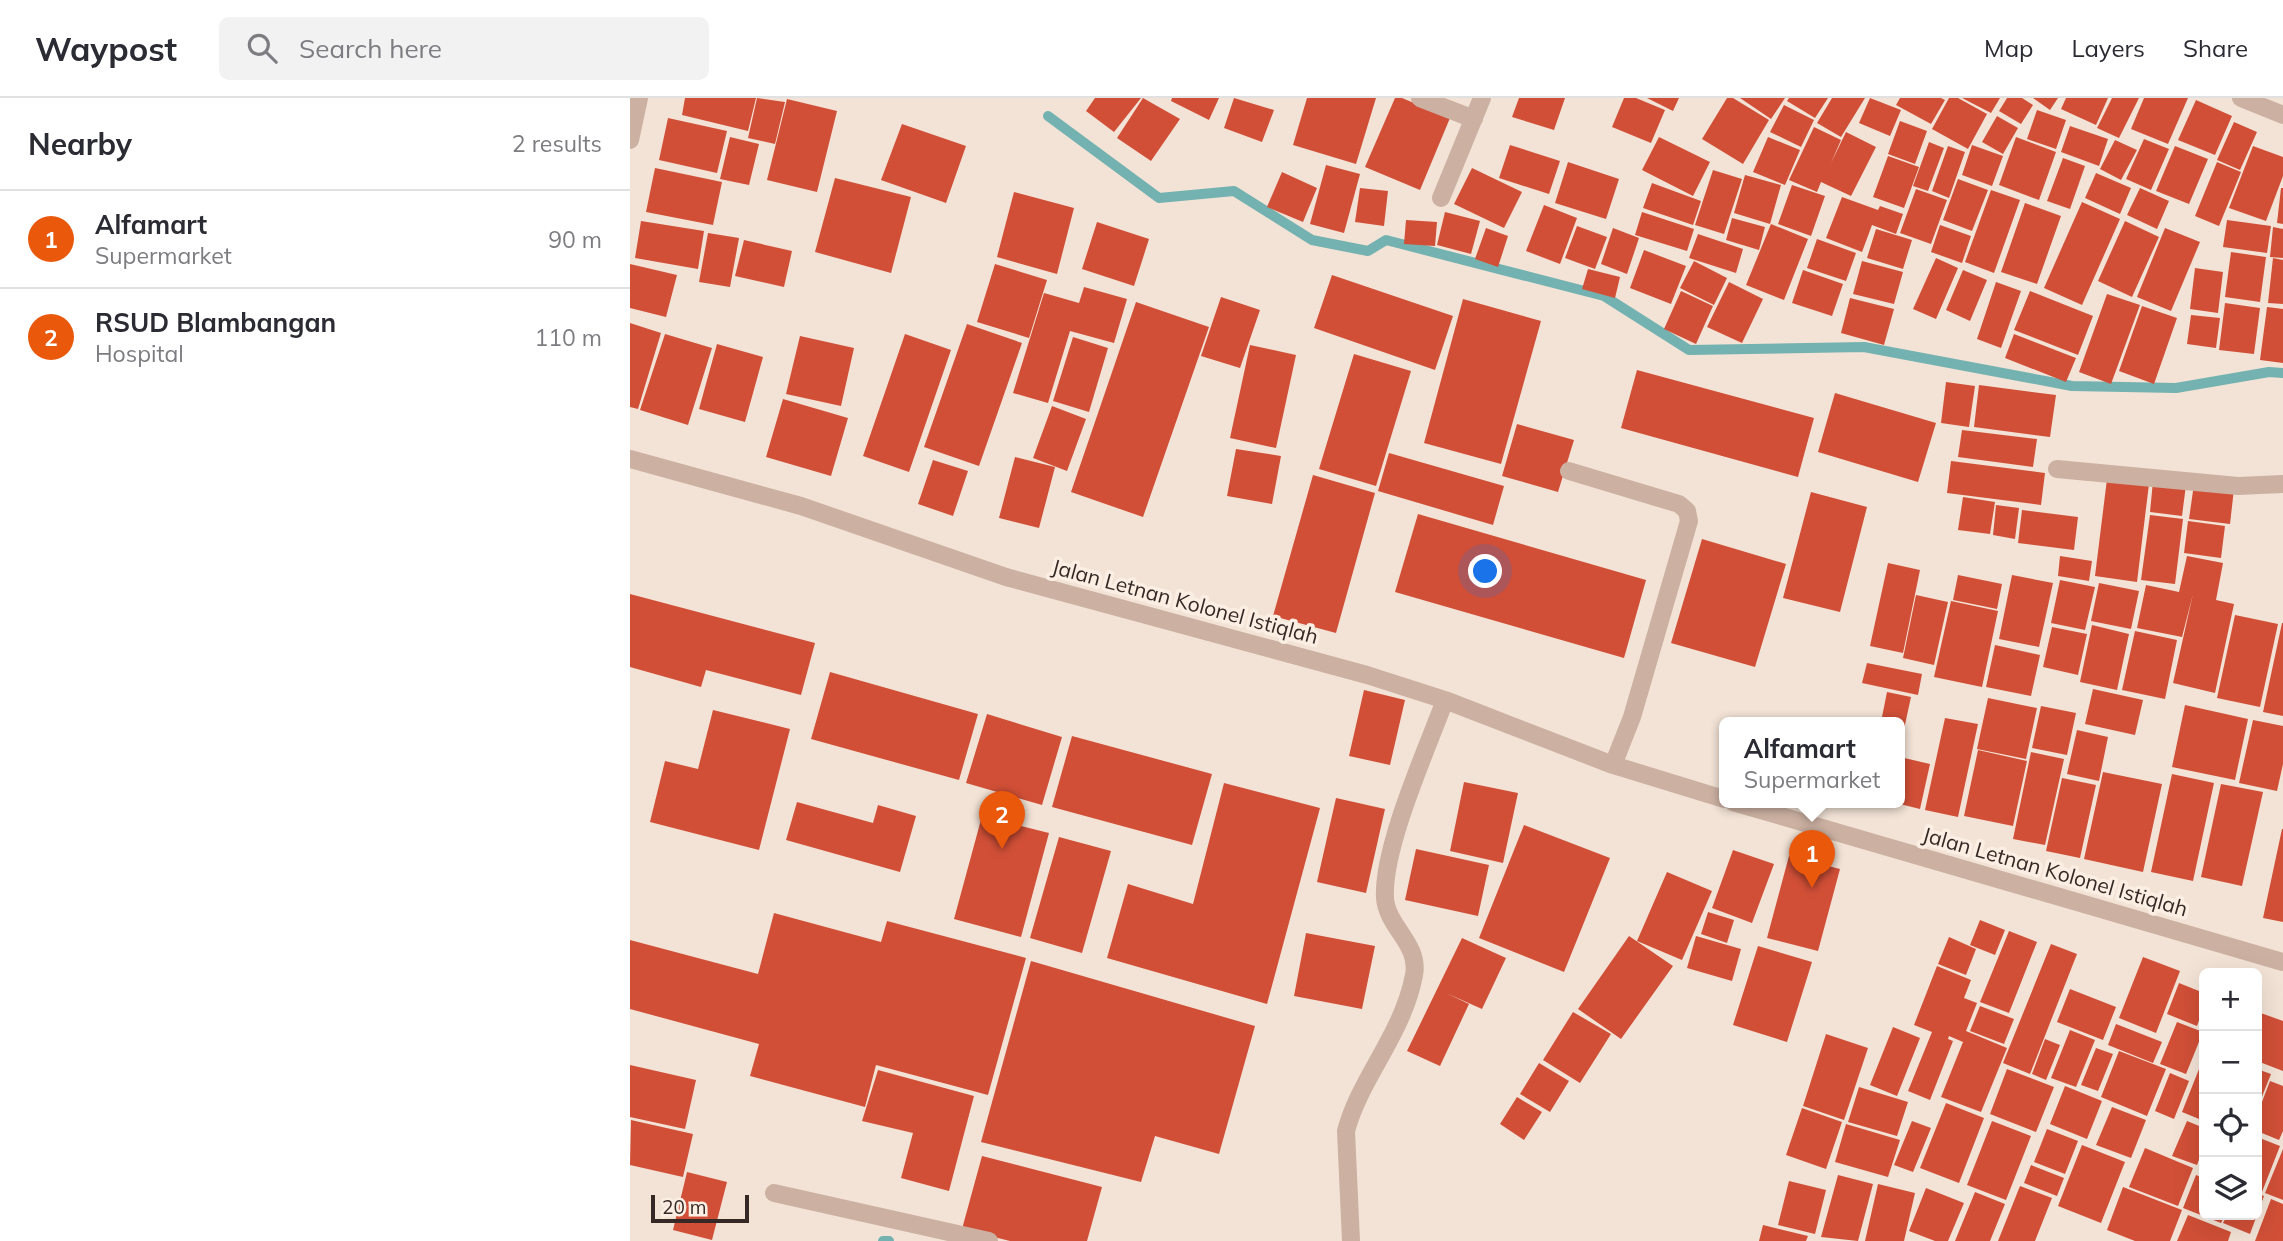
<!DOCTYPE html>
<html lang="en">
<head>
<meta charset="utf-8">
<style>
	:root { --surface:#fff; --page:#f2f2f3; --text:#2b2b33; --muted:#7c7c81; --line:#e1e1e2; --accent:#ea580c }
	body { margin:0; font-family:Mulish,sans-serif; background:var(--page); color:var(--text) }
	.controls { position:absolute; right:21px; bottom:21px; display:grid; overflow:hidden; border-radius:10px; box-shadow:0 7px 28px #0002 }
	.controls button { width:63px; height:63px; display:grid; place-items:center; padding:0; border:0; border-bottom:2px solid var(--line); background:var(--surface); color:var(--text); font:35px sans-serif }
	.scale { position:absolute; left:21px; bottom:18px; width:98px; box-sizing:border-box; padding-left:7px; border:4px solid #362925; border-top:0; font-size:19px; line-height:24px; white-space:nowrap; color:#362925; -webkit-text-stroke:5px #fbeee3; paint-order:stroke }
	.you { position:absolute; left:856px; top:474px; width:24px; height:24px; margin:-18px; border:5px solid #fff; border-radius:50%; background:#1a73e8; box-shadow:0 0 0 10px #1a73e833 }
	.badge { display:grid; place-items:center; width:46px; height:46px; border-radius:50%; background:var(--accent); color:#fff; font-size:23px; font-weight:700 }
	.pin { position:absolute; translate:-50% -58px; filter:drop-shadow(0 2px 4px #0008) }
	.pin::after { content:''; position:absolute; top:37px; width:24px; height:21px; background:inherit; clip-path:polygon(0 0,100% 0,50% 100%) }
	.popup { position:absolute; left:1089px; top:619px; width:186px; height:91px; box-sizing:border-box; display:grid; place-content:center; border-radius:10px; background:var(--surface); filter:drop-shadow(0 2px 5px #0005); font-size:23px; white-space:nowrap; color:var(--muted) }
	.popup b { font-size:26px; color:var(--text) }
	.popup::after { content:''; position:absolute; left:50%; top:100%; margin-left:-14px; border:14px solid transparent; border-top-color:var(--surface) }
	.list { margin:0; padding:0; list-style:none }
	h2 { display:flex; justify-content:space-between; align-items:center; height:91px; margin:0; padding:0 28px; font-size:30px }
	h2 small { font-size:23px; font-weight:400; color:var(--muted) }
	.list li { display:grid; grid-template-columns:46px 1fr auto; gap:21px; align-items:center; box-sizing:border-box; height:98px; padding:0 28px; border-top:2px solid var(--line) }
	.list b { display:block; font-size:26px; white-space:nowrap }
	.list p { margin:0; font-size:23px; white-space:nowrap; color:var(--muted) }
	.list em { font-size:23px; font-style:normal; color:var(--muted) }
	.icon { flex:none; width:38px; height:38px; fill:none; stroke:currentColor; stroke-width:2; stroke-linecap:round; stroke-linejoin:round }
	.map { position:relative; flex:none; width:1653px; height:1143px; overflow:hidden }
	header { display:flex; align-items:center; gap:42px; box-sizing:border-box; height:98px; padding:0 35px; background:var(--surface); border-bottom:2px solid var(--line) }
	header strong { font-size:33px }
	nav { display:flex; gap:38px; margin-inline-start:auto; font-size:24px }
	.search { width:490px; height:63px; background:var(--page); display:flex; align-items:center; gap:18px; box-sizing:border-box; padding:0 24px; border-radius:10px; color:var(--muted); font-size:26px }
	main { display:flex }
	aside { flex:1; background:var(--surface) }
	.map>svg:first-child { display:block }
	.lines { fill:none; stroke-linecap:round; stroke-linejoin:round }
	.stream { stroke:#73b2b0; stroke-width:10 }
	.building { fill:#d14f37 }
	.minor { stroke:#ccb1a2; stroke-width:18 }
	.labels { text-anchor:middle; stroke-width:7; stroke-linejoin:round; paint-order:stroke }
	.street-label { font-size:21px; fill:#362925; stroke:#fbeee3 }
</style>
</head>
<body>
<header>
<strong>Waypost</strong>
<div class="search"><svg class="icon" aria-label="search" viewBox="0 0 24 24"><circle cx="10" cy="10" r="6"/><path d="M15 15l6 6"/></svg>Search here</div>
<nav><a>Map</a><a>Layers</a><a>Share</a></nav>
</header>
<main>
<aside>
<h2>Nearby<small>2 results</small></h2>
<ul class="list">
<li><span class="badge">1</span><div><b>Alfamart</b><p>Supermarket</p></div><em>90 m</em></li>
<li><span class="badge">2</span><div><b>RSUD Blambangan</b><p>Hospital</p></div><em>110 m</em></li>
</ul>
</aside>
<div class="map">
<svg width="1653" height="1143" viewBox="0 0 1653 1143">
	<rect width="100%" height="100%" fill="#f3e3d6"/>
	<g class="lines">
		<path class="stream" d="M418,18L529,100L604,93L682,142L738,153L756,142L974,198L1059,252L1234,249L1442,288L1546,290L1639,274L1653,275
			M253,1143H259"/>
	</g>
	<path class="building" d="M55,0H126L118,33L52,17Z
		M127,0L155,4L145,46L118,40Z
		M465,0H511L484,34L456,13Z
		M513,0L550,21L521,63L487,40Z
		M542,0H589L579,22L541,3Z
		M604,0L644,12L632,44L594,30Z
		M677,0H746L726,66L663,47Z
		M765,0H772L820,20L790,92L735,69Z
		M889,0H935L924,32L882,19Z
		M994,0H1006L1035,12L1021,45L982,29Z
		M1017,0H1049L1043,13Z
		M1097,0H1103L1139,22L1113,66L1072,41Z
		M1110,0H1155L1141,21Z
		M1159,0H1198L1185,20L1157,3Z
		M1202,0H1235L1211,39L1187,25Z
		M1240,0L1271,12L1260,38L1229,25Z
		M1270,0H1311L1315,2L1301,26L1266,7Z
		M1319,0H1328L1357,16L1338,51L1302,31Z
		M1332,0H1370L1361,15Z
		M1377,0H1392L1403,7L1391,26L1369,13Z
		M1403,0H1428L1420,12Z
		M1436,0H1478L1466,27L1431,11Z
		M1482,0H1509L1489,40L1467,30Z
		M1514,0H1558L1538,46L1501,31Z
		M157,1L207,13L187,94L137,82Z
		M1566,2L1602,18L1585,57L1548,42Z
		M1154,7L1184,22L1171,49L1140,34Z
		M1407,12L1436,22L1426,51L1397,41Z
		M1367,18L1388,30L1373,56L1352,44Z
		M38,20L97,33L87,75L29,62Z
		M1270,23L1297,33L1285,66L1258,56Z
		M1604,24L1627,34L1610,72L1587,62Z
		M272,26L336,48L316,105L251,82Z
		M1440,28L1478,41L1469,68L1431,54Z
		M1184,29L1211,42L1201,65L1216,34L1246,49L1221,98L1191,84L1187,94L1159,82Z
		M100,39L129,46L119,87L90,81Z
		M1029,39L1080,64L1063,98L1012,72Z
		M1138,39L1170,52L1155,87L1123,74Z
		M1386,39L1426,54L1409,102L1369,87Z
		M1514,41L1539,51L1521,92L1496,81Z
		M1485,42L1507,52L1491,82L1470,71Z
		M1299,44L1314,50L1298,93L1283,88Z
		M880,47L930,63L919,96L869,80Z
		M1342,47L1373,58L1362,88L1332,77Z
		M1318,48L1335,54L1319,100L1302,93Z
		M1545,48L1578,61L1559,106L1526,93Z
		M1623,48L1653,59V78L1636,123L1599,110Z
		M1258,58L1289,69L1274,110L1243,99Z
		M1433,60L1455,68L1440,111L1417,103Z
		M938,64L989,81L976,121L925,105Z
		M1587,64L1611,74L1589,128L1565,118Z
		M696,67L730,76L714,135L680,126Z
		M25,70L92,84L83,127L16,114Z
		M842,70L892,94L874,130L824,106Z
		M1083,72L1112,81L1094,136L1065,127Z
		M652,74L687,90L673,124L637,109Z
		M1466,75L1501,90L1490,116L1455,100Z
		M1115,77L1151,87L1140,126L1104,115Z
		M205,80L281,99L261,175L185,154Z
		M1328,81L1358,92L1342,133L1313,122Z
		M1022,85L1071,103L1063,127L1013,110Z
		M1162,87L1195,98L1181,138L1148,126Z
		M730,90L758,93L754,128L725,124Z
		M1510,90L1539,103L1527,131L1497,117Z
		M1651,90H1653V126L1647,125Z
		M1286,91L1317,102L1301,146L1270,135Z
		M1361,92L1390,102L1364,175L1335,164Z
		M384,94L444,110L427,176L367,159Z
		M1212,99L1248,112L1250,108L1273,116L1266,136L1242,127L1232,154L1196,140Z
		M1452,104L1490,121L1452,207L1414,190Z
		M1395,105L1431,118L1407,186L1371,174Z
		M914,107L947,120L930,166L896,153Z
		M815,114L850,123L841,156L807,147Z
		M1012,114L1064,131L1057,153L1005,137Z
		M1102,120L1135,129L1129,152L1096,142Z
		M776,122L807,124L805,148L774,146Z
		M1597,122L1641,128L1637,155L1593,149Z
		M11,123L74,133L68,171L5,160Z
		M1495,123L1529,139L1502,199L1468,183Z
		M467,124L519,141L504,188L452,171Z
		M1141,126L1178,141L1154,202L1116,187Z
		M1310,127L1341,138L1332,165L1301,154Z
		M947,128L977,139L965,171L935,160Z
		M1643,129L1653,131V160L1640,159Z
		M856,130L878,138L868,169L845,161Z
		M983,130L1009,140L997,176L971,166Z
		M1535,130L1570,144L1541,213L1507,199Z
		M1246,131L1282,142L1273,171L1237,160Z
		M78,135L109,140L100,189L69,184Z
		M1068,136L1113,151L1106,175L1059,160Z
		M1187,141L1226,155L1216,183L1177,170Z
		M114,142L162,153L154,189L105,178Z
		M1014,152L1056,168L1041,206L1000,190Z
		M1601,154L1636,159L1630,204L1595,199Z
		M1306,160L1328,170L1306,221L1283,211Z
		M1643,160L1653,162V206L1638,205Z
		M1064,163L1097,180L1084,207L1050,190Z
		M1232,163L1273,174L1264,206L1223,196Z
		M0,166L47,177L36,219L0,210Z
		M365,166L417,182L399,240L347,224Z
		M1565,170L1593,174L1588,215L1560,211Z
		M958,171L990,179L985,200L952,191Z
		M1173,172L1213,186L1202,218L1162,205Z
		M1333,172L1357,182L1340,223L1316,212Z
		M702,177L823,218L805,272L684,230Z
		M1099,184L1133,201L1112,245L1077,229Z
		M1366,184L1391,193L1371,250L1347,241Z
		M454,189L497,201L484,245L440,233L418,305L383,295L414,195L449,205Z
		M1051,193L1083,208L1066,246L1034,231Z
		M1400,193L1463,218L1448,257L1384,232Z
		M1477,196L1510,207L1481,286L1449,274Z
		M591,199L630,212L610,270L571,258Z
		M1220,200L1264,211L1254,247L1211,235Z
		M833,201L911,223L871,366L794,345Z
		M506,204L579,229L513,419L441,394Z
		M1595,205L1630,210L1624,256L1589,252Z
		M1512,208L1547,220L1524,286L1489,273Z
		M1637,209L1653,211V265L1630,262Z
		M1561,217L1590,220L1586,250L1557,246Z
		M0,225L31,235L8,311L0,309Z
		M337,226L392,245L349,368L294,349Z
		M35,236L82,250L58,327L10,312Z
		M275,236L321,252L279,374L233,358Z
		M1384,236L1446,260L1436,284L1375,260Z
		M170,238L224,250L211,308L156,296Z
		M443,239L478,250L459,314L423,303Z
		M87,246L133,259L115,324L69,311Z
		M620,247L666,257L646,350L600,340Z
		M724,256L781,273L746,388L689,371Z
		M1007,272L1184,320L1168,379L991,330Z
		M1316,284L1345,288L1339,329L1311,325Z
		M1349,287L1426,297L1420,339L1344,329Z
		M1205,295L1306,325L1288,384L1188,354Z
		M153,301L218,320L201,378L136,359Z
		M422,308L456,321L437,373L403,360Z
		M887,326L944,342L928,394L872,378Z
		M1332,332L1407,341L1403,369L1328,359Z
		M606,351L651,358L642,406L597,398Z
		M759,355L874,388L863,427L748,393Z
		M385,359L425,369L409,430L369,420Z
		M303,362L338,373L323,418L288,406Z
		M1321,363L1415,375L1411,407L1317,395Z
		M683,377L745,395L706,535L643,518Z
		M1477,381L1519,386L1507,484L1465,478Z
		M1523,383L1556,387L1552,418L1520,414Z
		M1564,386L1604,391L1600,426L1559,421Z
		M1181,394L1237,409L1210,514L1153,500Z
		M1333,399L1365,404L1360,436L1328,432Z
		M1366,407L1389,410L1385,441L1363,437Z
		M1392,412L1448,419L1444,452L1388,445Z
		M788,416L1016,482L994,560L765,494Z
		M1520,417L1553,421L1545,486L1511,482Z
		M1558,423L1595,428L1591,460L1554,455Z
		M1072,441L1156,466L1125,569L1041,545Z
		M1430,458L1462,463L1459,483L1428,478Z
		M1557,458L1593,465L1586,502L1604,506L1585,595L1543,585L1563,496L1552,539L1507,530L1516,487L1549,494Z
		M1258,465L1290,472L1273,555L1240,548Z
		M1328,477L1372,486L1367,511L1323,502Z
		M1382,477L1423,485L1409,549L1369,541Z
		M1430,482L1465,489L1455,532L1421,525Z
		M1469,485L1509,493L1501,531L1461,523Z
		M0,496L185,545L171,597L76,572L71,589L0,569Z
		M1286,497L1318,504L1304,567L1273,560Z
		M1321,503L1368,513L1352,589L1304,579Z
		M1605,517L1648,526L1630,609L1587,600Z
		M1652,525H1653V618L1633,614Z
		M1462,527L1499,536L1487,592L1450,584Z
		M1422,529L1457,536L1448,577L1413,569Z
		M1505,533L1547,542L1535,601L1492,592Z
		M1365,547L1410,557L1401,598L1356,589Z
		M1237,565L1292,576L1288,597L1232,585Z
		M200,574L348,616L329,682L181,641Z
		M1463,591L1513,602L1505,637L1455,626Z
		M734,592L775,602L760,667L719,658Z
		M1257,594L1281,599L1271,645L1270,624H1251Z
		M1358,600L1407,610L1396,661L1347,651Z
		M1555,607L1618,621L1605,682L1542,669Z
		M1411,608L1446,615L1437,657L1402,650Z
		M83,612L160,631L129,752L20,724L35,663L68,671Z
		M357,616L432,639L412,707L336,685Z
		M1315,620L1348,626L1328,719L1295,712Z
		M1623,622L1653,628V666L1647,693L1609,685Z
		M1447,632L1478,639L1469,683L1437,676Z
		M442,638L582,676L562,747L422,709Z
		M1348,652L1397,663L1383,728L1334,718Z
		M1401,654L1434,661L1415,747L1383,741Z
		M1270,659L1300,666L1290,711L1270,706Z
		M1473,674L1532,686L1513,774L1454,761Z
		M1542,676L1584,685L1563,783L1521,774Z
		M1432,680L1466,687L1450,760L1416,753Z
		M834,684L888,695L873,765L820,753Z
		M594,685L690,710L637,906L477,860L498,786L563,806Z
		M1591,686L1633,694L1612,788L1571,779Z
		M706,700L755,711L736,795L687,784Z
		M167,704L243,725L248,707L286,718L270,774L156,742Z
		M352,718L419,735L391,839L324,821Z
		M894,727L980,760L934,874L849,840Z
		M1652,731H1653V824L1633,820Z
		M429,739L481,753L452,855L400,840Z
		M786,751L859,767L848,818L775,802Z
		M1103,752L1144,766L1122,825L1082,810Z
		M1159,758L1210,771L1188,853L1137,840Z
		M1037,774L1082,793L1052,862L1007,843Z
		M1078,814L1104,822L1097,845L1071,836Z
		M144,815L251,844L257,823L396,860L358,997L246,967L235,1009L120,978L129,946L0,911V842L128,876Z
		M1350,822L1375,832L1365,857L1340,847Z
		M1379,833L1407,844L1379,915L1350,904Z
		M676,835L745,848L732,911L664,898Z
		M999,838L1043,868L991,941L948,911Z
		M1066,838L1111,851L1102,883L1057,870Z
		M1319,839L1346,851L1336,877L1308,866Z
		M832,840L876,860L852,911L816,895L839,906L810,968L777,953Z
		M1421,846L1447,856L1400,976L1373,965Z
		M1128,848L1182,864L1157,944L1103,927Z
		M1513,859L1550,873L1526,935L1489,920Z
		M401,863L625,928L589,1056L525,1038L511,1084L351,1044Z
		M1307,868L1341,882L1334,900L1347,905L1336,933L1377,950L1351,1014L1311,999L1333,944L1319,938L1318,941L1323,943L1300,1002L1278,993L1302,934L1284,927Z
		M1549,885L1574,895V909L1567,928L1537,916Z
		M1440,891L1486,909L1473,942L1427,924Z
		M1350,908L1384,921L1374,946L1340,933Z
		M943,914L981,936L950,985L913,962Z
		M1628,914L1653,923V973L1627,963Z
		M1547,924L1573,934L1556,976L1530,966Z
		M1486,926L1532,944L1523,965L1478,947Z
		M1263,929L1290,940L1267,998L1240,987Z
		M1440,932L1465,942L1446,989L1421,980Z
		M1196,936L1238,950L1214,1022L1173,1008Z
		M1415,941L1430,947L1416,982L1402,976Z
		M1466,950L1483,956L1468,993L1451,987Z
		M1489,953L1536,971L1517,1018L1471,999Z
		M909,965L939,983L920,1014L890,996Z
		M1571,966L1574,968V1023L1552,1014Z
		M0,967L66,982L55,1031L0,1019Z
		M1377,971L1424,989L1406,1034L1360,1016Z
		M1627,971L1641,976L1627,1011Z
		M248,972L344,998L319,1093L271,1080L283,1035L232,1023Z
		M1540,975L1559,983L1544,1021L1525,1013Z
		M1640,983L1653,988V1033L1649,1042L1627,1033V1017Z
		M1435,988L1472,1003L1457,1041L1420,1026Z
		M1229,989L1278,1004L1267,1038L1218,1024Z
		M887,999L912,1014L894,1042L870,1026Z
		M1316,1005L1354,1020L1329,1085L1290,1070Z
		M1482,1009L1516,1022L1501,1060L1466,1047Z
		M1172,1010L1212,1024L1196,1071L1156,1057Z
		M1,1022L63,1036L53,1079L0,1067Z
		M1282,1023L1301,1030L1283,1074L1264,1067Z
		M1362,1023L1401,1038L1376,1102L1337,1087Z
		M1557,1023L1574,1030V1048L1567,1067L1542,1058Z
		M1216,1026L1270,1042L1258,1079L1205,1064Z
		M1417,1031L1448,1043L1435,1076L1404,1064Z
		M1627,1039L1650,1048L1632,1094L1627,1091Z
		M1452,1047L1495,1064L1471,1125L1428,1108Z
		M1515,1050L1563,1070L1548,1108L1499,1089Z
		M1653,1051V1102L1635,1095Z
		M352,1058L472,1089L457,1143H380L332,1131Z
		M1401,1067L1434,1080L1427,1098L1394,1085Z
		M57,1074L97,1084L82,1142L43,1132Z
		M1208,1077L1243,1086L1228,1143L1191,1139Z
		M1566,1077L1574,1080V1117H1595L1591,1125L1553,1110Z
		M1159,1083L1196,1092L1185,1136L1148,1127Z
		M1248,1086L1285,1095L1274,1143H1235Z
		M1390,1088L1422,1100L1405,1143H1368Z
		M1493,1089L1552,1112L1540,1143H1505L1477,1132Z
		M1296,1090L1334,1105L1318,1143H1305L1279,1133Z
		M1345,1094L1375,1106L1360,1143H1325Z
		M1627,1095L1634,1098L1620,1136L1593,1125L1597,1117H1627Z
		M1641,1101L1653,1106V1143H1625Z
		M1558,1117L1601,1134L1598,1143H1547Z
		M1133,1127L1178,1138L1176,1143H1129Z"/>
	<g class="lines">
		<path class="minor" d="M790,0L844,21
			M1611,0L1653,17
			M0,42L9,0
			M811,100L852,0
			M0,361L171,408L376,479L737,577L815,602L983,667L1094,701
			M1427,371L1608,388L1653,386
			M939,373L1049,406L1057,413L1059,423L1002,619L983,667
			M1103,704L1653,864
			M144,1095L359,1143
			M721,1143L716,1033C730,980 773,936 784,877C790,846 757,829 755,800C752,750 797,651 815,602"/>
	</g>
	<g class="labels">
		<g class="street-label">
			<text transform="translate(555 504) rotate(15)" y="7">Jalan Letnan Kolonel Istiqlah</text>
			<text transform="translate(1425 774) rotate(16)" y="7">Jalan Letnan Kolonel Istiqlah</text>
		</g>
	</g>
</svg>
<div class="controls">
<button>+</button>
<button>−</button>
<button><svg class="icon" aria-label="locate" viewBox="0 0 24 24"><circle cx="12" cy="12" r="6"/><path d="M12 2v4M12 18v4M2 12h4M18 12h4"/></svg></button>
<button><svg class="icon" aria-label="layers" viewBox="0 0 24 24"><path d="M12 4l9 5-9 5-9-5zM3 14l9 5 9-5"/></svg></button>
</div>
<div class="scale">20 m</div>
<div class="you"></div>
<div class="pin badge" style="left:1182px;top:790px">1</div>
<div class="popup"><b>Alfamart</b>Supermarket</div>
<div class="pin badge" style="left:372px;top:751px">2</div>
</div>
</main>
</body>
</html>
